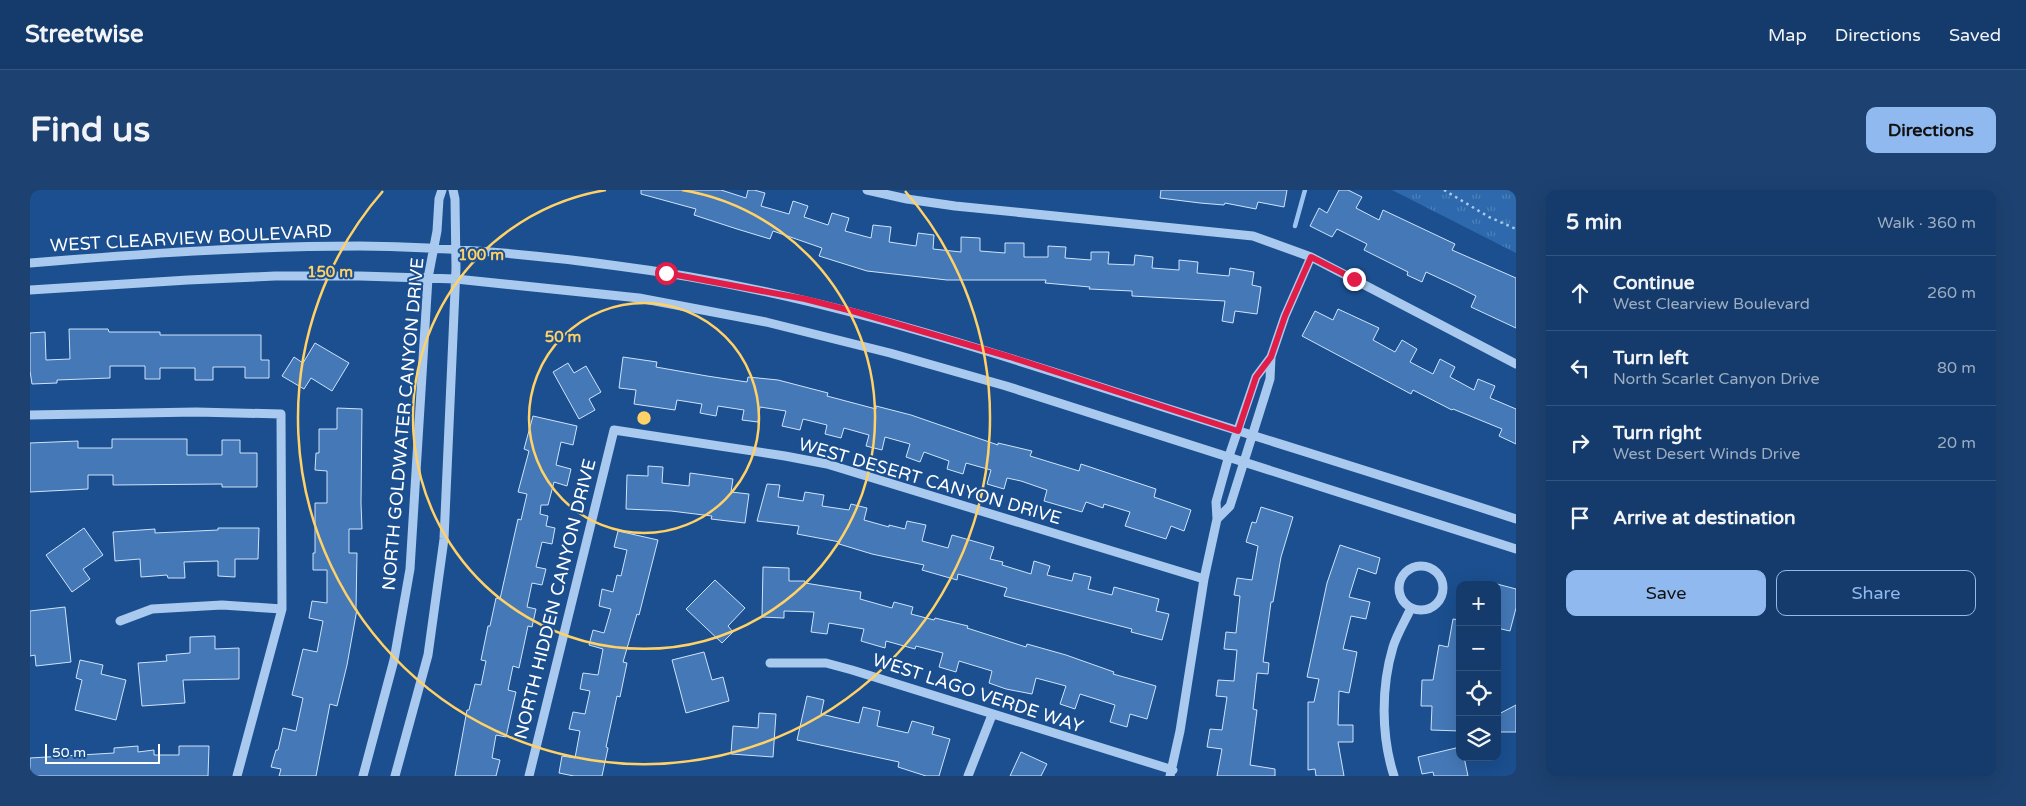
<!DOCTYPE html>
<html lang="en">
<head>
<meta charset="utf-8">
<style>
	:root { --surface:#143b6b; --page:#1d4271; --text:#f1f3f6; --muted:#9dadc1; --line:#33557e; --accent:#90b9f0 }
	body { margin:0; font-family:"Varela Round",sans-serif; background:var(--page); color:var(--text) }
	.controls { position:absolute; right:15px; bottom:15px; display:grid; overflow:hidden; border-radius:10px; box-shadow:0 5px 20px #0002 }
	.controls button { width:45px; height:45px; display:grid; place-items:center; padding:0; border:0; border-bottom:1px solid var(--line); background:var(--surface); color:var(--text); font:25px sans-serif }
	.scale { position:absolute; left:15px; bottom:12px; width:115px; box-sizing:border-box; padding-left:5px; border:2px solid #fff; border-top:0; font-size:14px; line-height:18px; white-space:nowrap; color:#fff; -webkit-text-stroke:4px #1b4f8f; paint-order:stroke }
	.stop { position:absolute; width:15px; height:15px; margin:-11px; border:4px solid #e11d48; border-radius:50%; background:#fff }
	.stop.end { background:#e11d48; border-color:#fff; box-shadow:0 1px 5px #0008 }
	.list { margin:0; padding:0; list-style:none }
	h2 { display:flex; justify-content:space-between; align-items:center; height:65px; margin:0; padding:0 20px; font-size:21px }
	h2 small { font-size:16px; font-weight:400; color:var(--muted) }
	.list li { display:grid; grid-template-columns:32px 1fr auto; gap:15px; align-items:center; box-sizing:border-box; height:75px; padding:0 20px; border-top:1px solid var(--line) }
	.list b { display:block; font-size:19px; white-space:nowrap }
	.list p { margin:0; font-size:16px; white-space:nowrap; color:var(--muted) }
	.list em { font-size:16px; font-style:normal; color:var(--muted) }
	.actions { display:flex; gap:10px; padding:15px 20px }
	.actions a { flex:1; padding:11px 0; border:1px solid var(--accent); border-radius:10px; text-align:center; font-size:18px; color:var(--accent) }
	.actions .main { background:var(--accent); color:#111 }
	.icon { flex:none; width:28px; height:28px; fill:none; stroke:currentColor; stroke-width:2; stroke-linecap:round; stroke-linejoin:round }
	.map { position:relative; flex:none; width:1486px; height:586px; overflow:hidden; border-radius:10px }
	header { display:flex; align-items:center; gap:30px; box-sizing:border-box; height:70px; padding:0 25px; background:var(--surface); border-bottom:1px solid var(--line) }
	header strong { font-size:24px }
	nav { display:flex; gap:28px; margin-inline-start:auto; font-size:18px }
	.intro { display:flex; align-items:center; justify-content:space-between; box-sizing:border-box; height:120px; padding:0 30px }
	h1 { margin:0; font-size:35px }
	.button { padding:12px 22px; border-radius:10px; background:var(--accent); color:#111; font-size:18px; font-weight:700 }
	main { display:flex; gap:30px; padding:0 30px }
	aside { flex:1; background:var(--surface); border-radius:10px; box-shadow:0 5px 20px #0002 }
	.map>svg:first-child { display:block }
	.grass { fill:url(#grass-tufts) }
	.lines { fill:none; stroke-linecap:round; stroke-linejoin:round }
	.stream { stroke:#9cc4f0; stroke-width:4.5 }
	.building { fill:#4478b7; stroke:#cfe3fa }
	.path { stroke:#a9c9ee; stroke-width:2.5; stroke-dasharray:2.5 4; stroke-linecap:butt }
	.minor { stroke:#a9c9ee; stroke-width:9 }
	.route { stroke:#e11d48; stroke-width:6 }
	.ring { fill:none; stroke:#ffd166; stroke-width:2.5 }
	.labels { text-anchor:middle; stroke-width:4; stroke-linejoin:round; paint-order:stroke }
	.street-label { font-size:18px; fill:#fff; stroke:#1b4f8f }
	.centre { fill:#ffd166; stroke:#1b4f8f; stroke-width:2.5 }
	.ring-label { font-size:15px; text-anchor:middle; font-weight:bold; fill:#ffd166; stroke:#1b4f8f; stroke-width:4; stroke-linejoin:round; paint-order:stroke }
</style>
</head>
<body>
<header>
<strong>Streetwise</strong>
<nav><a>Map</a><a>Directions</a><a>Saved</a></nav>
</header>
<div class="intro"><h1>Find us</h1><a class="button">Directions</a></div>
<main>
<div class="map">
<svg width="1486" height="586" viewBox="0 0 1486 586">
	<defs>
		<pattern id="grass-tufts" width="24" height="20" patternUnits="userSpaceOnUse" patternTransform="scale(1.25)"><rect width="24" height="20" fill="#2e69ad"/><path d="M3 7l-1-3M5 7V3M7 7l1-3M15 17l-1-3M17 17v-4M19 17l1-3" fill="none" stroke="#4d80b9"/></pattern>
	</defs>
	<rect width="100%" height="100%" fill="#1b4f8f"/>
	<path class="grass" d="M1362,0H1486V63Z"/>
	<g class="lines">
		<path class="stream" d="M1265,36L1275,0"/>
	</g>
	<path class="building" d="M611,0H691L716,8L718,0H724L735,3L731,16L759,24L763,11L778,16L774,27L798,35L802,23L819,28L815,41L841,48L843,35L861,37L859,52L886,56L888,43L904,45L903,59L931,62V47L950,48V61L975,63V53H994V67H1018V56L1036,57L1035,68L1061,70V62H1079L1078,74L1104,75L1105,65L1123,67L1122,78L1149,80V70L1168,72L1167,83L1199,86L1200,78L1224,82L1222,95L1231,97L1227,124L1205,121L1203,133L1192,131L1195,111L1102,106V101L1059,99L1060,97L1015,93L1016,90H917L837,81L789,66L792,58L743,41L740,49L707,39L664,25L666,19L611,4Z
		M1131,0H1257L1254,17L1228,12L1226,19L1195,13L1194,15L1170,13L1130,8Z
		M1309,0H1318L1332,7L1326,18L1349,30L1353,20L1425,54L1422,60L1486,88V138L1441,117L1446,106L1426,96L1396,82L1392,92L1377,85L1378,82L1334,60L1337,54L1307,39L1302,47L1280,36L1289,18L1297,23Z
		M1308,119L1349,138L1343,150L1365,162L1372,150L1387,159L1380,172L1403,184L1410,169L1425,177L1420,187L1444,200L1448,189L1465,196L1460,208L1486,219V254L1469,246L1472,239L1423,219L1422,220L1383,200L1381,204L1272,146L1285,121L1303,130Z
		M39,139H78L79,142H130V145H231V170H239V188H215V177H183V190H165V178H130V189H115V176H80V188L27,190V193L2,194L0,181V143L15,142L16,170L40,169Z
		M285,153L319,173L302,201L281,188L274,199L252,186L264,167L273,173Z
		M593,167L627,172L626,177L677,186L717,192L718,187L748,190L798,203L797,206L846,219V216L881,225L968,255V253L1002,261L1000,266L1049,281L1051,274L1126,299L1124,307L1161,320L1154,341L1141,336L1136,349L1095,336L1100,322L1074,314L1073,318L1056,312L1052,322L1014,311L1017,300L991,291L977,288L974,299L957,294L961,280L936,273L933,284L917,279L919,271L894,262L890,272L876,267L880,254L855,247L852,260L836,256L839,245L814,238L811,248L795,244L797,235L773,229L770,240L752,236L756,221L730,217L728,232L712,230L714,220L688,216L686,226L670,223L672,214L647,210L645,220L604,214L606,200L589,198Z
		M538,173L544,183L556,176L571,202L559,209L565,220L549,229L523,182Z
		M307,218L332,219L331,313L332,339H319V363H327L326,419H327L317,475L307,516L300,514L286,586H249L251,579L241,577L246,560H248L253,538L266,541L273,508L262,505L273,459L287,462L293,431L279,428L282,411L297,413V380H283V363H285V313H297V281L285,280L286,263H289V239H307Z
		M503,226L547,236L543,255L531,252L526,275L541,279L537,296L524,292L518,315H511L510,324L518,326L516,336L525,338L522,354L512,352L506,377L516,379L512,395L502,393L497,417L506,419L502,437L498,436L489,478L483,476L478,500L486,502L476,547L466,545L462,568L470,570L466,586H425L437,520H439L445,494L451,495L456,471L451,470L458,436H460L466,408L470,409L488,329L491,330L497,304L488,302L499,261L494,259Z
		M82,249H157V265H192V250H210V263H227V297H192V294L83,295V285H58V299L0,302V253L48,251V258H82Z
		M618,276L633,277L632,293L659,296L660,283L703,289L701,302L719,304L715,333L681,329L682,326L641,321L596,319L597,285L618,286Z
		M737,294L750,295L748,307L773,311L775,302L794,305L792,316L819,320L821,314L837,318L834,330L859,337V335L875,339L877,331L896,335L892,351L918,358L922,345L964,357L960,369L973,372L972,375L1001,384L1004,371L1020,376L1017,385L1042,391L1044,383L1061,387L1058,399L1082,405L1084,397L1129,409L1126,421L1139,424L1132,450L1101,442L1102,439L974,406L977,398L928,384L927,390L892,380L894,375L842,364L809,354L810,352L767,344L769,336L727,331Z
		M1231,317L1263,327L1251,367L1243,412H1241L1233,472L1239,473L1238,484L1227,483L1223,519L1227,520L1220,575L1245,579V586H1187L1192,559L1177,557L1180,539L1192,540L1197,507L1186,506L1188,490L1204,491L1207,460L1194,459L1196,442L1206,443L1210,406L1204,405L1207,388L1222,390L1228,356L1216,352L1222,332L1226,333Z
		M54,338L73,365L53,379L60,389L42,402L16,365Z
		M188,338H229L228,369H205V387L188,386V371L154,372L155,388H138L137,385L111,387L110,369L85,371L83,342L125,339V343L188,340Z
		M588,341L628,350L609,425L607,424L593,472L597,473L590,507L587,506L576,557L578,558L572,586H544L529,583L532,566L545,568L550,541L539,539L543,522L555,524L560,501L550,499L553,483L568,485L573,459L559,455L563,440L574,443L581,419L569,416L572,399L583,402L587,385L591,386L597,360L584,357Z
		M1310,355L1350,368L1346,384L1328,378L1319,407L1340,412L1336,429L1321,426L1313,459L1327,462L1319,503L1309,501L1308,535H1323V552H1308L1314,586H1286L1285,579L1278,580V512H1284L1289,489L1277,487L1297,393Z
		M733,377L759,378V391H775V393L831,402L830,409L862,418L864,412L883,417L881,424L904,430L905,428L938,436L937,438L996,457L997,454L1036,465L1084,482L1083,484L1126,496L1117,529L1100,524L1097,537L1080,532L1085,515L1050,504L1045,519L1030,514L1036,496L1006,488L1002,504L976,499L959,493L962,481L929,471L926,482L909,477L913,463L886,456L885,459L856,451L855,458L831,451L834,439L799,433L797,444L781,442L784,422L754,421V428L732,427Z
		M685,390L715,418L698,436L703,442L692,453L656,419Z
		M1467,394L1486,399V418L1480,441L1467,438Z
		M35,417L41,472L6,476L5,465L0,466V421Z
		M1423,429L1430,430V541L1401,540L1402,516H1391L1392,490H1403L1409,455L1418,457Z
		M185,446V459L209,458V489L153,490L155,513L112,516L108,473L137,471L136,465L160,463V447Z
		M674,462L682,490L693,487L699,511L656,523L642,470Z
		M50,470L73,475L71,484L96,490L86,530L45,520L52,490L46,488Z
		M777,506L794,510L791,524L829,533L833,517L850,521L847,536L878,543L882,531L904,537L902,544L920,549L909,586H896L868,577L869,572L767,550Z
		M1486,515V542H1467V525Z
		M729,523L746,524L743,567L701,564L703,536L728,538Z
		M108,556V562L124,560V565H149V556H179L178,586H0V568L84,563V558Z
		M1430,557V567H1434L1438,586H1404L1403,582L1392,584L1388,567Z
		M991,562L1017,574L1011,586H980Z"/>
	<g class="lines">
		<path class="path" d="M1414,0L1459,27L1486,39"/>
		<path class="minor" d="M837,0L877,9L925,16L1223,46L1281,67L1486,174
			M0,73C110,64 219,56 329,56C415,57 503,64 588,76C762,98 926,150 1092,204C1223,246 1355,286 1486,329
			M0,100L158,90L245,86H330L426,89L609,108L736,132L860,163L976,196L1486,359
			M0,225L166,222L251,224L252,419L207,586
			M1187,329L1200,316L1240,189L1241,167L1255,126L1281,67
			M1369 398a22 22 0 1 1 44 0a22 22 0 1 1-44 0Z
			M90,431L122,419L192,415L252,419
			M740,473H796L822,480L1143,580
			M333,586L364,470L380,379L398,88L407,41L409,9L412,0
			M365,586L398,465L414,349L426,78L425,9L423,0
			M499,586L584,240L755,266L797,274L1174,389
			M938,586L962,525
			M1140,586L1150,541L1174,389L1187,329L1186,312L1198,269L1226,187L1241,167
			M1364,586C1351,546 1351,497 1363,457C1367,444 1375,431 1381,418"/>
	</g>
	<g class="lines">
		<path class="route" d="M636,83L775,109L826,122L980,167L1208,241L1226,187L1241,167L1255,126L1281,67L1324,89"/>
	</g>
	<g class="ring">
		<circle cx="614" cy="228" r="115"/>
		<path d="M652 0A231 231 0 1 1 576 0"/>
		<path d="M875 1A346 346 0 1 1 353 1"/>
	</g>
	<g class="labels">
		<g class="street-label">
			<text transform="translate(161 48) rotate(-3)" y="6">WEST CLEARVIEW BOULEVARD</text>
			<text transform="translate(373 234) rotate(-85)" y="6">NORTH GOLDWATER CANYON DRIVE</text>
			<text transform="translate(900 291) rotate(16)" y="6">WEST DESERT CANYON DRIVE</text>
			<text transform="translate(525 409) rotate(-76)" y="6">NORTH HIDDEN CANYON DRIVE</text>
			<text transform="translate(948 503) rotate(18)" y="6">WEST LAGO VERDE WAY</text>
		</g>
	</g>
	<circle cx="614" cy="228" r="8" class="centre"/>
	<g class="ring-label">
		<text x="451" y="70">100 m</text>
		<text x="300" y="87">150 m</text>
		<text x="533" y="152">50 m</text>
	</g>
</svg>
<div class="controls">
<button>+</button>
<button>−</button>
<button><svg class="icon" aria-label="locate" viewBox="0 0 24 24"><circle cx="12" cy="12" r="6"/><path d="M12 2v4M12 18v4M2 12h4M18 12h4"/></svg></button>
<button><svg class="icon" aria-label="layers" viewBox="0 0 24 24"><path d="M12 4l9 5-9 5-9-5zM3 14l9 5 9-5"/></svg></button>
</div>
<div class="scale">50 m</div>
<div class="stop" style="left:636px;top:83px"></div>
<div class="stop end" style="left:1324px;top:89px"></div>
</div>
<aside>
<h2>5 min<small>Walk · 360 m</small></h2>
<ul class="list">
<li><svg class="icon" aria-label="ahead" viewBox="0 0 24 24"><path d="M12 20V5M6 11l6-6 6 6"/></svg><div><b>Continue</b><p>West Clearview Boulevard</p></div><em>260 m</em></li>
<li><svg class="icon" aria-label="left" viewBox="0 0 24 24"><path d="M17 20v-9H6M10 6l-5 5 5 5"/></svg><div><b>Turn left</b><p>North Scarlet Canyon Drive</p></div><em>80 m</em></li>
<li><svg class="icon" aria-label="right" viewBox="0 0 24 24"><path d="M7 20v-9h11M14 6l5 5-5 5"/></svg><div><b>Turn right</b><p>West Desert Winds Drive</p></div><em>20 m</em></li>
<li><svg class="icon" aria-label="arrive" viewBox="0 0 24 24"><path d="M6 21V4h12l-3 4 3 4H6"/></svg><div><b>Arrive at destination</b></div></li>
</ul>
<div class="actions"><a class="main">Save</a><a>Share</a></div>
</aside>
</main>
</body>
</html>
